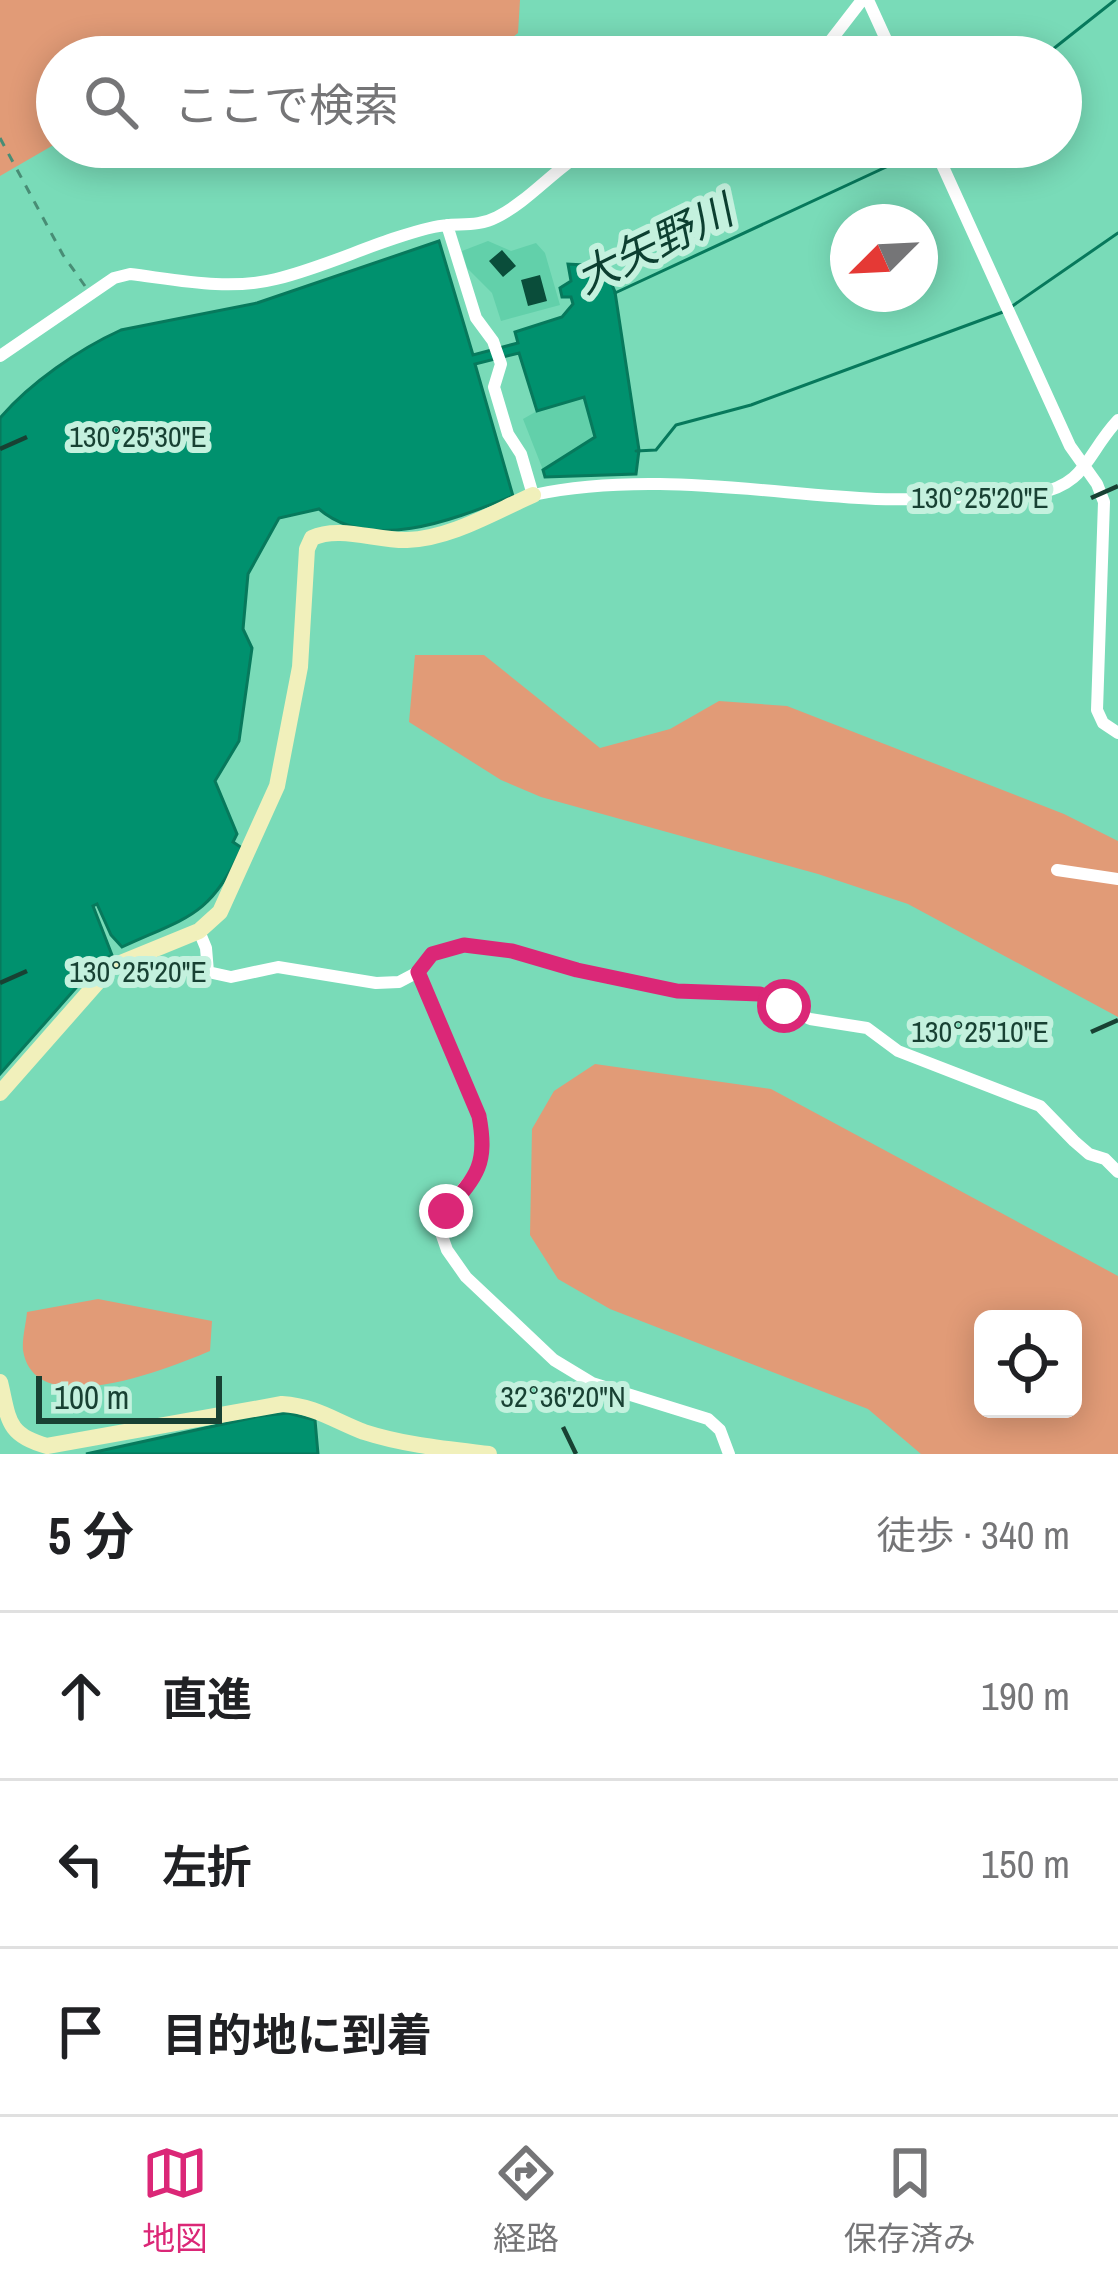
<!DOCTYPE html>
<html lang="ja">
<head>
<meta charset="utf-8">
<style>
	:root { --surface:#fff; --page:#f2f2f2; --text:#202124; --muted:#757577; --line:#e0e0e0; --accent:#db2777 }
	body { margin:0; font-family:"Archivo Narrow","Noto Sans JP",sans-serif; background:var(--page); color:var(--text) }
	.controls { position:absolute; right:36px; bottom:36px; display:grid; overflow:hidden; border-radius:18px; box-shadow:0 6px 30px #0003 }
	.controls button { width:108px; height:108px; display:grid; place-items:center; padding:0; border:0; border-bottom:3px solid var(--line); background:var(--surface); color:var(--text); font:60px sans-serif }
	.compass { position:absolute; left:830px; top:204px; width:108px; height:108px; border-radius:50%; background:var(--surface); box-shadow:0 6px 30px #0003; rotate:246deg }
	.scale { position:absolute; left:36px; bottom:30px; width:186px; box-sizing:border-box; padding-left:12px; border:6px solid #184133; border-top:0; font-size:33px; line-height:42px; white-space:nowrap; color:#184133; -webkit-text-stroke:9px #c4f1de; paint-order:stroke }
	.stop { position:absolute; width:36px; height:36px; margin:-27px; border:9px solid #db2777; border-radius:50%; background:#fff }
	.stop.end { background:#db2777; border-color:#fff; box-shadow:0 3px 12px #0008 }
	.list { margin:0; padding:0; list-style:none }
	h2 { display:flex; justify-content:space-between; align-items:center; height:156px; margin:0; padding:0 48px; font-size:51px }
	h2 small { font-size:39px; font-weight:400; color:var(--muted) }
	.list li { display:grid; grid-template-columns:78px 1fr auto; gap:36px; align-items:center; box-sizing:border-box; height:168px; padding:0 48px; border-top:3px solid var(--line) }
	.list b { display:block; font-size:45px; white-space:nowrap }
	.list em { font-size:39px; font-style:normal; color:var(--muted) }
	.icon { flex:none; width:66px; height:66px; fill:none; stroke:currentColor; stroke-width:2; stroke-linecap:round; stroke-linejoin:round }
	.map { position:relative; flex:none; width:1118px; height:1454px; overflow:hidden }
	.search { position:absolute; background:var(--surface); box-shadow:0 6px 30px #0003; left:36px; right:36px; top:36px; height:132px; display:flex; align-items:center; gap:30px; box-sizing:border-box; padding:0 42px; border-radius:66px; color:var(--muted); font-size:45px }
	.sheet { height:660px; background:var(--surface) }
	nav { display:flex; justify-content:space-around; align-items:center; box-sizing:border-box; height:168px; border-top:3px solid var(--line); background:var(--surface); font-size:33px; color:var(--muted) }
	nav a { display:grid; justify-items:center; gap:6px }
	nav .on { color:var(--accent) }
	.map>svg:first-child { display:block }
	.built { fill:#62d0aa }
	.green { fill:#e19b77; fill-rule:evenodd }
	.water { fill:#00916e; stroke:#07795c; stroke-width:3 }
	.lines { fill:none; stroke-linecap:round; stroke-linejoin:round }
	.stream { stroke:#07795c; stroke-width:3 }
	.building { fill:#0a4d3a }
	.path { stroke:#488d75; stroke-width:3; stroke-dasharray:9 9; stroke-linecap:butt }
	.street { stroke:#fff; stroke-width:12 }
	.secondary { stroke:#f1f0bb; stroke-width:16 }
	.route { stroke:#db2777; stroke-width:15 }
	.ticks { fill:none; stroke:#184133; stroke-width:4.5 }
	.labels { text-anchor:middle; stroke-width:12; stroke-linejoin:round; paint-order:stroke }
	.water-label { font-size:42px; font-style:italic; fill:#0c3f30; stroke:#c4f1de }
	.ticks-label { font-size:30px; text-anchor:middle; fill:#184133; stroke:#c4f1de; stroke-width:12; stroke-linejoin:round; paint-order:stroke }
</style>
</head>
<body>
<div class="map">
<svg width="1118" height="1454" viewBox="0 0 1118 1454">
	<rect width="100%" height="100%" fill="#79dbb8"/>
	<path class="built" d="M488,241L511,251L536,243L545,253L560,305L501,321L492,293L467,268L462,251Z
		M585,397L595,437L543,470L523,419L537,411Z"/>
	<path class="green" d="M0,0H520L518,33L487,57H57V143L0,176Z
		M415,655H484L600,748L670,729L719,701L787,706L1064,814L1118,841V1017L908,904L818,874L541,797L501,780L409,722Z
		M595,1064L771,1089L1118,1276V1454H921L868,1409L610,1309L558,1279L530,1235L532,1129L554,1091ZM983,1319H1073V1409H983Z
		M98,1299L212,1321L210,1351C172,1367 34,1424 23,1350C22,1338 26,1324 27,1312Z"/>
	<path class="water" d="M439,241L473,355L518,343L515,332L562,317L573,304L571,297H562L560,288L571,281L568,264L604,266L615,292L639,450L636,474L545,477L543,470L595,437L584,397L537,411L519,353L475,364L513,496C457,518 372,554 319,509L279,518L248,574L243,629L252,648L239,741L215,781L237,834L233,842L242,848C210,917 187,917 122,947L111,935L97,904L93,906L112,955L97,964L0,1074V418C30,383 79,349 121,330L257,303Z
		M288,1413L315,1420L318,1454H86L260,1416Z"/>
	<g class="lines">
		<path class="stream" d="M1043,57L1115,0
			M615,293L927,148
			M1011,307L1118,233
			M636,451L656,450L676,425L751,405L1003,312"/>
	</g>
	<path class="building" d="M502,250L516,266L503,277L489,261Z
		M540,275L547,301L528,306L521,280Z"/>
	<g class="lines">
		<path class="path" d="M0,138L63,255L85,286"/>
		<path class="street" d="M868,0L894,57
			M818,57L862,0
			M934,147L1070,446L1097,484L1104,502L1097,710L1103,723L1118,733
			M447,225L476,318L493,341L501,364L494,387L508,434L521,454L533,495C647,471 761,493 876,499C928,501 982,496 1035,494C1087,485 1086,454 1118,420
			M0,356L114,278L130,274C178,280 228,291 276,279C330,266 380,239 434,227C456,222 476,228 497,217C532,199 556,166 593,147
			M1057,870L1118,879
			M199,931L206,948L208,972L231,977L278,967L376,983L399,982L418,972L432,954L464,945L511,951L577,970L678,991L760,994L810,1019L867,1028L898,1051L1040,1106L1074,1141L1089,1154L1105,1159L1118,1172
			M418,972L480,1116C491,1185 460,1175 439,1227L447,1250L466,1277L554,1360L592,1383L708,1419L720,1430L729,1454"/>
		<path class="secondary" d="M0,1093L111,967L199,931L220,912L277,786L300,667L307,549L312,538C339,525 377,541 407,540C450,539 494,512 533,495
			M0,1382C9,1419 6,1435 47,1446L282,1404C315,1406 335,1421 364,1432C404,1445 447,1449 489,1454"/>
	</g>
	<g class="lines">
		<path class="route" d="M446,1211C477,1176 488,1165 479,1116L418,972L432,954L464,945L512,951L577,970L677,991L760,994L784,1006"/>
	</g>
	<path class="ticks" d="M0,449L27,437M1091,498L1118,486M0,983L27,971M1091,1032L1118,1020M563,1427L576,1454"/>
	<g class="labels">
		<g class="water-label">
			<text transform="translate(654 244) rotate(-26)" y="15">大矢野川</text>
		</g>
	</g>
	<g class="ticks-label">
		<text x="138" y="447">130°25'30"E</text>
		<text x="980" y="508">130°25'20"E</text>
		<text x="138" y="982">130°25'20"E</text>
		<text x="980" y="1042">130°25'10"E</text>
		<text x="563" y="1407">32°36'20"N</text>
	</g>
</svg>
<div class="controls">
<button><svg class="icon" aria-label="locate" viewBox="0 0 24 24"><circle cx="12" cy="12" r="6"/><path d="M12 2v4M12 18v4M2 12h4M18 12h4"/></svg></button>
</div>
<svg class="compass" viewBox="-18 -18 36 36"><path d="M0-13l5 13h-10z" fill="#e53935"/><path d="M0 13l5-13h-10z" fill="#757577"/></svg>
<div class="scale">100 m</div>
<div class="stop" style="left:784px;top:1006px"></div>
<div class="stop end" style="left:446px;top:1211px"></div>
<div class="search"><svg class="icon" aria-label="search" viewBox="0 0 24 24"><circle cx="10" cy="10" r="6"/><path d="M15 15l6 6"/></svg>ここで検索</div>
</div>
<section class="sheet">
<h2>5 分<small>徒歩 · 340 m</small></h2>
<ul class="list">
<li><svg class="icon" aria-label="ahead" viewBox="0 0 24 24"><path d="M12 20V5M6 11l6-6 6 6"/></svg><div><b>直進</b></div><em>190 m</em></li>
<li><svg class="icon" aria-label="left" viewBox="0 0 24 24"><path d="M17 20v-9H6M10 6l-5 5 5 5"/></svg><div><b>左折</b></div><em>150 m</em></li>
<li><svg class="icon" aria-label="arrive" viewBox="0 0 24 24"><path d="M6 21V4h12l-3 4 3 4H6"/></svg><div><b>目的地に到着</b></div></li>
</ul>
</section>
<nav>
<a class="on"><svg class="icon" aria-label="map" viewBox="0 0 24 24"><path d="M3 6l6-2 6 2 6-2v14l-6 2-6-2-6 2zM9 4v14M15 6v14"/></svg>地図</a>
<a><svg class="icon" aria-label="directions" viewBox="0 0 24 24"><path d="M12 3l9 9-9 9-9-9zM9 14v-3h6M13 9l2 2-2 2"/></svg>経路</a>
<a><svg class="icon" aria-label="saved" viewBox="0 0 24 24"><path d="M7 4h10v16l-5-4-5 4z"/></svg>保存済み</a>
</nav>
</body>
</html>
